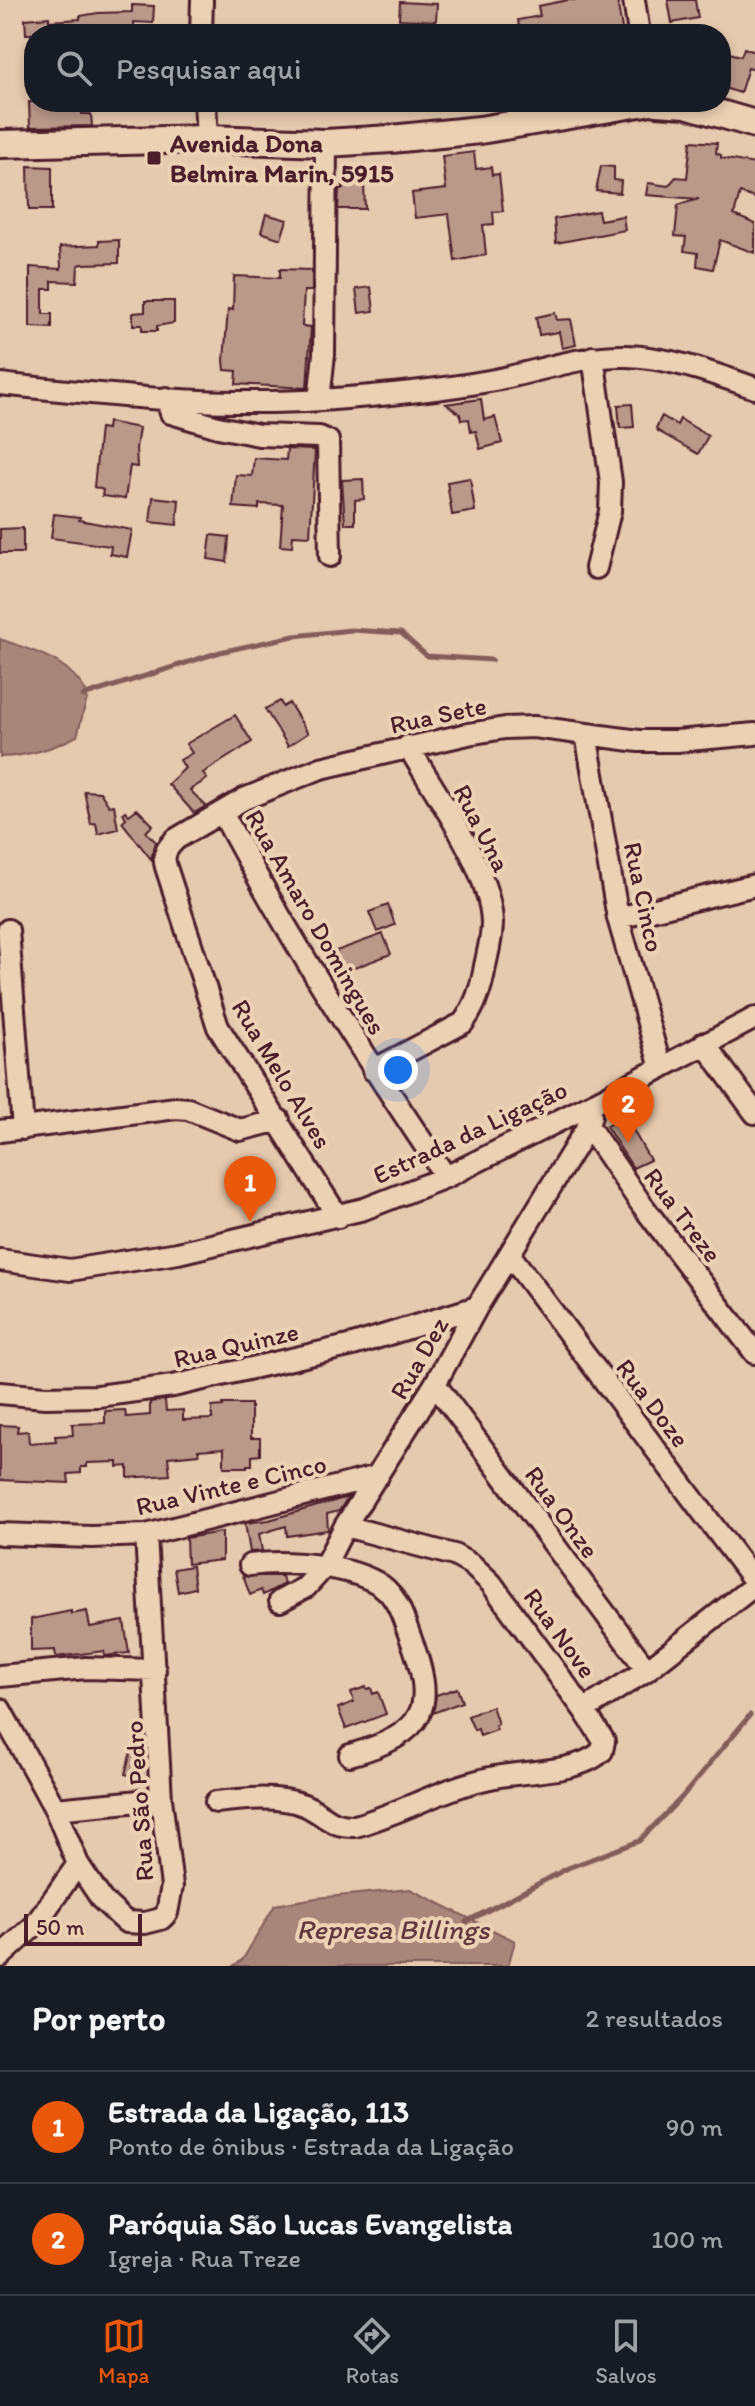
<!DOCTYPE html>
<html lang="pt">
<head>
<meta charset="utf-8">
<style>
	:root { --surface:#171b24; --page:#20242c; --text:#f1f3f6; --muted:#9ea1a6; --line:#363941; --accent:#ea580c }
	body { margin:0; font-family:Itim,sans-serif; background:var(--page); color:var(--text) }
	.scale { position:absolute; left:24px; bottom:20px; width:118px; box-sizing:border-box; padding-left:8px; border:4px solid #4a1f2b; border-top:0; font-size:22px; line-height:28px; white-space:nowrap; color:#4a1f2b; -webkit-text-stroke:6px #edd1b4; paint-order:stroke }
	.you { position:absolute; left:398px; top:1070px; width:28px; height:28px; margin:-20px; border:6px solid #fff; border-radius:50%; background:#1a73e8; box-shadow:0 0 0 12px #1a73e833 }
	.badge { display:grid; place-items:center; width:52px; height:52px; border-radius:50%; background:var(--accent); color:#fff; font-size:26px; font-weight:700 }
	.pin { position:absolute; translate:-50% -66px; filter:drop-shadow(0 2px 4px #0008) }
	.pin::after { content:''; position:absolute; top:42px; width:28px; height:24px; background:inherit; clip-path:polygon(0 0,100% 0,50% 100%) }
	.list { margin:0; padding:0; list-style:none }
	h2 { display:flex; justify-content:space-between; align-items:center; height:104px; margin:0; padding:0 32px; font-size:34px }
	h2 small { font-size:26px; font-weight:400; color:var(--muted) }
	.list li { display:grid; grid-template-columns:52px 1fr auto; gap:24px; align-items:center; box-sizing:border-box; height:112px; padding:0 32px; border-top:2px solid var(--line) }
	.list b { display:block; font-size:30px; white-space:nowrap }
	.list p { margin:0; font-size:26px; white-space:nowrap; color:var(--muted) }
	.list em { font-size:26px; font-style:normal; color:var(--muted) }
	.icon { flex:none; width:44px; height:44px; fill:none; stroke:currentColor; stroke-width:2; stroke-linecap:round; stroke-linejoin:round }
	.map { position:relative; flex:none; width:755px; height:1966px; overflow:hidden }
	.search { position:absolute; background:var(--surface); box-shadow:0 4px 12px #0003; left:24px; right:24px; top:24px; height:88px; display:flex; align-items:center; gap:20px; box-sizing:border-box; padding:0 28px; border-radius:32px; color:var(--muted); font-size:30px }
	.sheet { height:328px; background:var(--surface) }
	nav { display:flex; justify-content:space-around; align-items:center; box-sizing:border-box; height:112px; border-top:2px solid var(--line); background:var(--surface); font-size:22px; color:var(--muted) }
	nav a { display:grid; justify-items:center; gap:4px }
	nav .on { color:var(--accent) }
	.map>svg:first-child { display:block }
	.water { fill:#a8867a; stroke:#825d5a; stroke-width:2 }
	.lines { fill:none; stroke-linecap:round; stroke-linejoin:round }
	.stream { stroke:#825d5a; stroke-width:5 }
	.building { fill:#ba998a; stroke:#4a1f2b; stroke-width:2 }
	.minor-casing { stroke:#4a1f2b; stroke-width:26 }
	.major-casing { stroke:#4a1f2b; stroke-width:32 }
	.minor { stroke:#edd1b4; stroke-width:20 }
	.major { stroke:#edd1b4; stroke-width:26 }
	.poi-dot { fill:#4a1f2b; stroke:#edd1b4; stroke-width:3 }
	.labels { text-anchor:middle; stroke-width:8; stroke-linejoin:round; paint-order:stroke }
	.poi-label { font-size:26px; font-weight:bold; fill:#4a1f2b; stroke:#edd1b4; text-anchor:start }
	.street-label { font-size:26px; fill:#4a1f2b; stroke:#edd1b4 }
	.water-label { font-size:28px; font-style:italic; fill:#62393f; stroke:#edd1b4 }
</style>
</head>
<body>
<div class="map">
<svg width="755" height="1966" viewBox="0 0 755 1966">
	<rect width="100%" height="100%" fill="#e6caaf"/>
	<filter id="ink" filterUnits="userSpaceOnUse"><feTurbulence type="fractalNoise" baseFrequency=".0125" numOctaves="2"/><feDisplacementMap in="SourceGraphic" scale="16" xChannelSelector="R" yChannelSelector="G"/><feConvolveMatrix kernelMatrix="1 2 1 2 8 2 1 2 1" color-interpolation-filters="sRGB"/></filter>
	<g filter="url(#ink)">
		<path class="water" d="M0,639C38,653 68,658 88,695L77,736C51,749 29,756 0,757Z
			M410,1889L515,1941L508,1966H233L243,1959L275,1905L316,1898Z"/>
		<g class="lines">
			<path class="stream" d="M83,696L220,652L294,636L351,630L401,633L427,656L492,660
				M466,1922L568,1868L639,1841L682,1797L750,1715"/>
		</g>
		<path class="building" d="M568,0H617L623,34H520L518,20L540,16L538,6Z
			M668,0H695L698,18L672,23Z
			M400,2L437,4L436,21L399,19Z
			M132,5L154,6L153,23L134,22V34H26L25,19L49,17V21L80,19V16L98,13L132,12Z
			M744,48L755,52V70L748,68L740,93L721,87V77L729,53L741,56Z
			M29,102H82V114H91L92,126L30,127Z
			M691,141L717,143L716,153L721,155V158L755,164V198L740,193L734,215L755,224V253L720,240L713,269L697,266L698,253L684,251L686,237L675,236L678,205L699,199L646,195L648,183L668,186L676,177L687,178Z
			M474,152L476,169L491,167L492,175L499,174L503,211L493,212L494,224L483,225L486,255L455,261L449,214L415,218L412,193L446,189L442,156Z
			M28,166L52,167V210H29Z
			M601,166L614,167V180L621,181L620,193L596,191Z
			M364,184L365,209H338L339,189H343V185Z
			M598,211L600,220L623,216L625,230L556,243L554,219Z
			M266,214L287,220L281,239L261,232Z
			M119,240V263L82,264L78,266L77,282L52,281V289H43V314H52V328L30,327V267L61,269L60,247L99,245V241Z
			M280,269L312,270V291H304L302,326L311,327L307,388L236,384L237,371L225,370L224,360L228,309L233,310L234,276L280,278Z
			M371,287L374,311L359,313L356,289Z
			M145,301H174V323L157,326V331H142V325H133V313L145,312Z
			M555,313L557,320L571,319L576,345L562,348L559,332L539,335L536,317Z
			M481,399L484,420L495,417L502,443L480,449L476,431L471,432L469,419L461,420L460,414L446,404Z
			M632,404L634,427L620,428L618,405Z
			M662,416L677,425L680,419L708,436L698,454L658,431L656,428Z
			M108,422L139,428L136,448L137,467L130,466L125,499L102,496L103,490L94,487L100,428L107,429Z
			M287,449L315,450L310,536L293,535L292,547L280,546L283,505L259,504V509L233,507L236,475L252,476L254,458L286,460Z
			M470,478L475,511L452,515L447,482Z
			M363,479L364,499L355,500V524H345L342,480Z
			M153,497L179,500L177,525L150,522Z
			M54,514L80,517L79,520L132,530L127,557L110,554L111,546L51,538Z
			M23,528V553H0V529Z
			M211,535L229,537L227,562L208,559Z
			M280,701L283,707L289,703L308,733L288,746L265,709Z
			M235,715L252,742L203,773L207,779L190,790L206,806L194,813L168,784L185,768L180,760L192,753L186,744Z
			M84,791L100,792L109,806L114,805L118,829L98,834L96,823L91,824Z
			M137,809L153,825L146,832L156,842L151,859L122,822L126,818L123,813L125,811L129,815Z
			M388,905L395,925L377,932L369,912Z
			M383,934L391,954L344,972L336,951Z
			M625,1116L650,1160L633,1168L606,1126Z
			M165,1400L166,1411L183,1410V1420L212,1419V1407L223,1406V1404H251V1438H260V1455L252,1456V1465H247V1467H224V1448L198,1450L199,1454L168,1457L170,1475L128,1478V1466L118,1467V1462L87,1463V1467H81V1473L68,1474L69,1483L0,1480V1425L18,1426L17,1432L28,1431L29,1443L56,1441L55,1436L73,1435L72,1424L105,1423V1411L125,1410L126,1417L150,1415V1402Z
			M348,1497L339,1511L327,1514L328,1530L287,1536L286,1526L259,1534L262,1551L250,1552L245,1523L269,1520Z
			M222,1532V1560L187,1564L186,1538Z
			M192,1566L195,1588L178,1592L174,1569Z
			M243,1576H282L284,1584L263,1595L261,1590L250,1595Z
			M71,1611V1614L87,1611L90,1627L124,1621L129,1653L105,1656L104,1651L56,1657L55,1650L31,1651V1619Z
			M366,1687L367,1689L371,1688L373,1694L378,1692L386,1714L346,1729L338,1708L354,1702L351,1692Z
			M457,1688L462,1702L433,1713L436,1695Z
			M492,1706L498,1724L495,1725L497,1730L480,1736L478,1729L474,1730L468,1716Z
			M132,1748L145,1751L142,1778L125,1774Z"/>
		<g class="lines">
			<defs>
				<path id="minor" d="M634,0L639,34
					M201,34L202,0
					M205,102L207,139
					M593,357L611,482L610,511L596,568
					M0,384C106,395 214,407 321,400C377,396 434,391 489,381C535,373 579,355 626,356C670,357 714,374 755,388
					M166,398L171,413L218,427L259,435L319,437L328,441L330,556
					M319,400L324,354L326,143
					M586,734L618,918L661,1068
					M222,812C289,939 366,1059 446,1177
					M618,918L755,885
					M8,930L23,1129
					M704,1043L755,1113
					M373,1070L463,1023C475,1007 482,985 485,966C488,952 492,937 492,923C491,870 435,793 408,746
					M591,1116L588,1126L642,1205L755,1353
					M0,1131L176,1108L188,1109L240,1130L279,1120
					M338,1217L218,1027L166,867C162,854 167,848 176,839L244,799L321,768L468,734L505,728L534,727L639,741H677L755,734
					M510,1255L755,1582
					M0,1260L70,1270L178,1253L364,1209L446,1177L596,1102L755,1018
					M435,1384L647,1670
					M0,1393L45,1397L98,1396L173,1386L353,1345L477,1307
					M345,1526L454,1555L472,1565L491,1583L584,1710L647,1670L755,1585
					M0,1534L92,1537L146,1535L378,1476
					M250,1565C285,1560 352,1565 382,1586C397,1597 403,1617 409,1634C438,1708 427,1733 350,1755
					M280,1601L306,1587L324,1567L345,1526L435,1384L477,1307L588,1126
					M0,1676L86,1668L155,1670
					M0,1709L55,1809L78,1864L102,1900L126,1922L145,1923L161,1919L167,1913L172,1886L161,1799L146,1535
					M216,1802C242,1799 278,1795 304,1805C324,1813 329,1827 355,1826C402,1813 446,1786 495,1777C525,1771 580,1773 602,1751L604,1741L584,1710
					M55,1809L161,1799
					M0,1957L35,1925L78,1864"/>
				<path id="major" d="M657,102L686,104L755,124
					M0,144L207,139L326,143L391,139L480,130L646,102"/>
			</defs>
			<use href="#minor" class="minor-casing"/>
			<use href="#major" class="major-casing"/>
			<use href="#minor" class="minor"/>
			<use href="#major" class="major"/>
		</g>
	</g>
	<rect class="poi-dot" x="146" y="150" width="16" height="16" rx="4"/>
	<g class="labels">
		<g class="poi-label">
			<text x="170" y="152">Avenida Dona<tspan x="170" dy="30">Belmira Marin, 5915</tspan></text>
		</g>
		<g class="street-label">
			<text transform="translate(438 715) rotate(-12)" y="9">Rua Sete</text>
			<text transform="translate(482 828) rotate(63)" y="9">Rua Una</text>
			<text transform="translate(644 897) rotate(78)" y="9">Rua Cinco</text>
			<text transform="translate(316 922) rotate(60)" y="9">Rua Amaro Domingues</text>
			<text transform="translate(282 1074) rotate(59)" y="9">Rua Melo Alves</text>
			<text transform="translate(470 1132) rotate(-25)" y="9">Estrada da Ligação</text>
			<text transform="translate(683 1215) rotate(53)" y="9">Rua Treze</text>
			<text transform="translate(236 1345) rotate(-13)" y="9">Rua Quinze</text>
			<text transform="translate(419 1358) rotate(-60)" y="9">Rua Dez</text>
			<text transform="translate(653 1403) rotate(53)" y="9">Rua Doze</text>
			<text transform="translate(231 1485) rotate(-13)" y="9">Rua Vinte e Cinco</text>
			<text transform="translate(562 1512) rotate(54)" y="9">Rua Onze</text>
			<text transform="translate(560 1633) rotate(54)" y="9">Rua Nove</text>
			<text transform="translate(139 1801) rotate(-94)" y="9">Rua São Pedro</text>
		</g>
		<g class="water-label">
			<text x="393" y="1939">Represa Billings</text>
		</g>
	</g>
</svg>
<div class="scale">50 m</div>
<div class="you"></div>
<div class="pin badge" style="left:250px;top:1222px">1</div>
<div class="pin badge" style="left:628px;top:1143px">2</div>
<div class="search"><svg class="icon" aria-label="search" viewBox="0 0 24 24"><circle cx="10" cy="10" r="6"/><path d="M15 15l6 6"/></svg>Pesquisar aqui</div>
</div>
<section class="sheet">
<h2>Por perto<small>2 resultados</small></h2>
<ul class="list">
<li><span class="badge">1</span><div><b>Estrada da Ligação, 113</b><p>Ponto de ônibus · Estrada da Ligação</p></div><em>90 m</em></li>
<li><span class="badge">2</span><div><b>Paróquia São Lucas Evangelista</b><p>Igreja · Rua Treze</p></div><em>100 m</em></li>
</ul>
</section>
<nav>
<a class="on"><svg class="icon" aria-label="map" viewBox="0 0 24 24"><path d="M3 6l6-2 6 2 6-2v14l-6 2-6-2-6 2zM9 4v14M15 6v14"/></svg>Mapa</a>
<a><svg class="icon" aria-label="directions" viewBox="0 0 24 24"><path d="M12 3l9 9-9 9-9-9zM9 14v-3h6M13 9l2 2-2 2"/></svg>Rotas</a>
<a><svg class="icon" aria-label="saved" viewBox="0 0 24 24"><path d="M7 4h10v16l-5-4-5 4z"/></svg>Salvos</a>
</nav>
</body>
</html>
